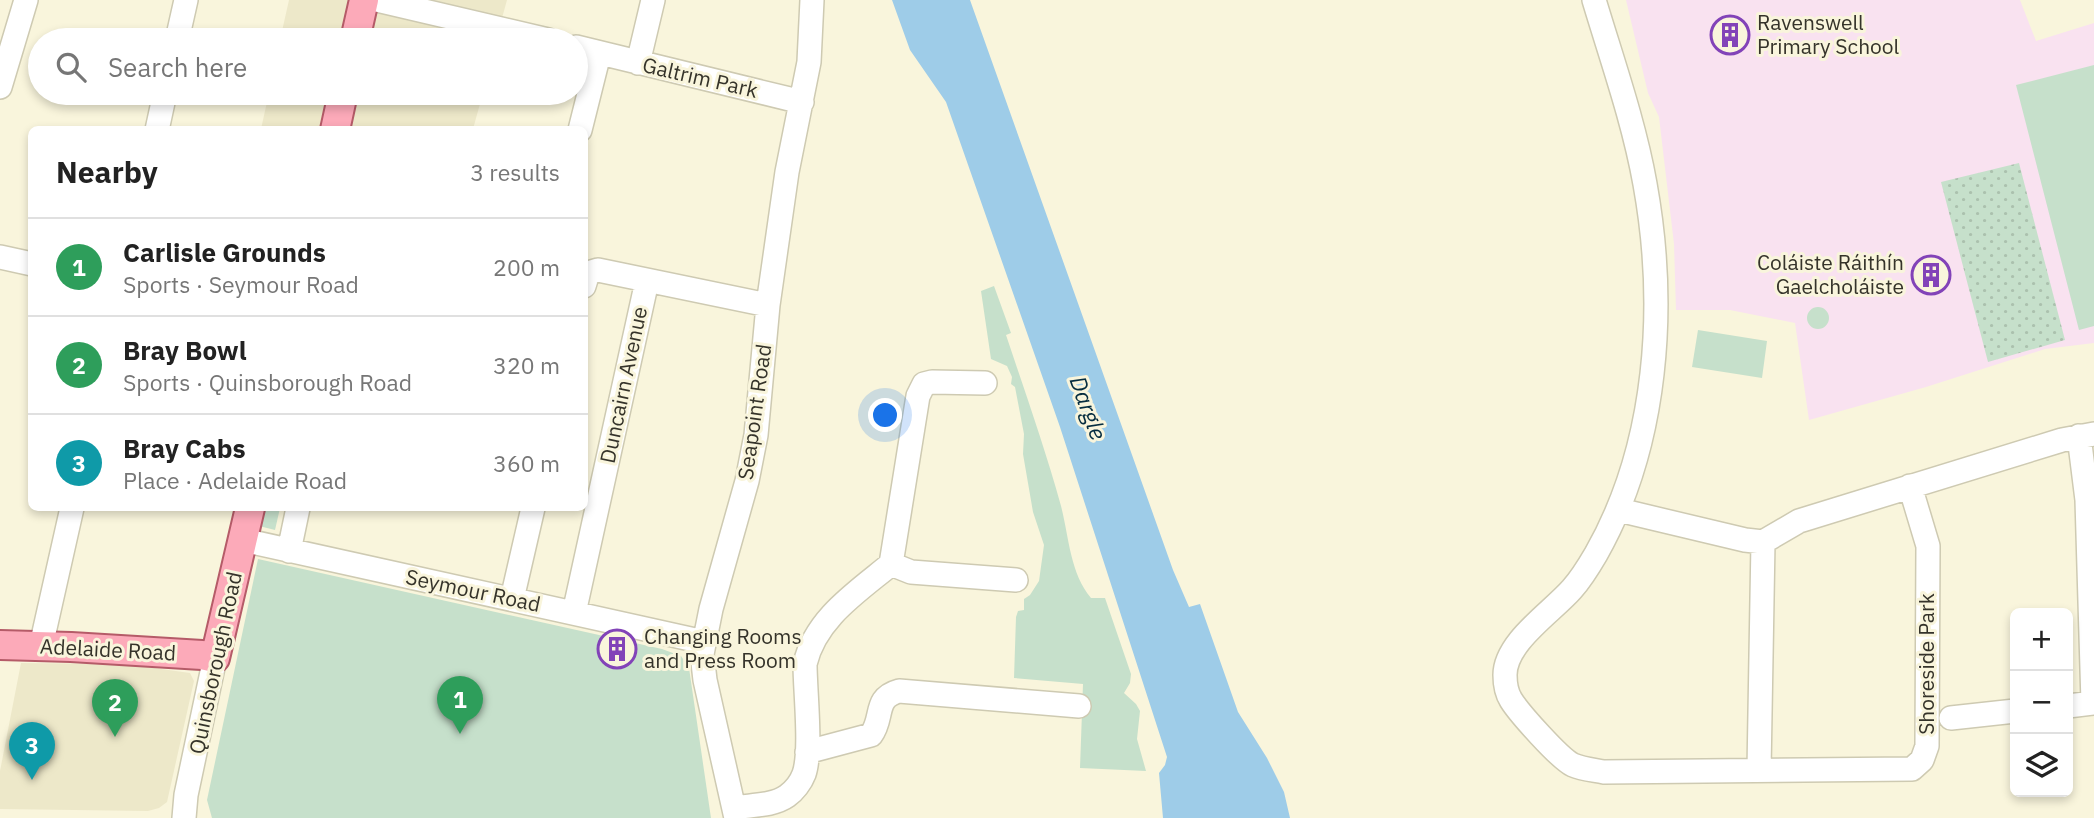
<!DOCTYPE html>
<html lang="en">
<head>
<meta charset="utf-8">
<style>
	:root { --surface:#fff; --page:#f2f2f2; --text:#222; --muted:#767676; --line:#e0e0e0; --accent:#8243b8 }
	body { margin:0; font-family:"IBM Plex Sans",sans-serif; background:var(--page); color:var(--text) }
	.controls { position:absolute; right:21px; bottom:21px; display:grid; overflow:hidden; border-radius:10px; box-shadow:0 4px 10px #0003 }
	.controls button { width:63px; height:63px; display:grid; place-items:center; padding:0; border:0; border-bottom:2px solid var(--line); background:var(--surface); color:var(--text); font:35px sans-serif }
	.you { position:absolute; left:886px; top:416px; width:24px; height:24px; margin:-18px; border:5px solid #fff; border-radius:50%; background:#1a73e8; box-shadow:0 0 0 10px #1a73e833 }
	.badge { display:grid; place-items:center; width:46px; height:46px; border-radius:50%; background:var(--accent); color:#fff; font-size:23px; font-weight:700 }
	.pin { position:absolute; translate:-50% -58px; filter:drop-shadow(0 2px 4px #0008) }
	.pin::after { content:''; position:absolute; top:37px; width:24px; height:21px; background:inherit; clip-path:polygon(0 0,100% 0,50% 100%) }
	.list { margin:0; padding:0; list-style:none }
	h2 { display:flex; justify-content:space-between; align-items:center; height:91px; margin:0; padding:0 28px; font-size:30px }
	h2 small { font-size:23px; font-weight:400; color:var(--muted) }
	.list li { display:grid; grid-template-columns:46px 1fr auto; gap:21px; align-items:center; box-sizing:border-box; height:98px; padding:0 28px; border-top:2px solid var(--line) }
	.list b { display:block; font-size:26px; white-space:nowrap }
	.list p { margin:0; font-size:23px; white-space:nowrap; color:var(--muted) }
	.list em { font-size:23px; font-style:normal; color:var(--muted) }
	.icon { flex:none; width:38px; height:38px; fill:none; stroke:currentColor; stroke-width:2; stroke-linecap:round; stroke-linejoin:round }
	.map { position:relative; flex:none; width:2094px; height:818px; overflow:hidden }
	.search { position:absolute; background:var(--surface); box-shadow:0 4px 10px #0003; left:28px; top:28px; width:560px; height:77px; display:flex; align-items:center; gap:18px; box-sizing:border-box; padding:0 24px; border-radius:38px; color:var(--muted); font-size:26px }
	.panel { position:absolute; background:var(--surface); box-shadow:0 4px 10px #0003; left:28px; top:126px; width:560px; height:385px; border-radius:10px }
	.map>svg:first-child { display:block }
	.built { fill:#ede8c9 }
	.education { fill:#f9e2f0 }
	.green { fill:#c6e0cb }
	.park { fill:url(#park-dots) }
	.water { fill:#9ecce8 }
	.lines { fill:none; stroke-linecap:round; stroke-linejoin:round }
	.minor-casing { stroke:#cecab2; stroke-width:26 }
	.major-casing { stroke:#b55b68; stroke-width:32 }
	.minor { stroke:#fff; stroke-width:23 }
	.major { stroke:#fcaab9; stroke-width:28 }
	.labels { text-anchor:middle; stroke-width:6; stroke-linejoin:round; paint-order:stroke }
	.poi-label { font-size:21px; fill:#35332a; stroke:#f9f5dc; text-anchor:start }
	.street-label { font-size:21px; fill:#35332a; stroke:#f9f5dc }
	.water-label { font-size:23px; font-style:italic; fill:#052d40; stroke:#f9f5dc }
</style>
</head>
<body>
<div class="map">
<svg width="2094" height="818" viewBox="0 0 2094 818">
	<defs>
		<pattern id="park-dots" width="8" height="8" patternUnits="userSpaceOnUse" patternTransform="scale(1.75)"><rect width="8" height="8" fill="#c6e0cb"/><path d="M2 2h.1M6 6h.1" fill="none" stroke="#abc1ae" stroke-width="1.8" stroke-linecap="round"/></pattern>
	</defs>
	<rect width="100%" height="100%" fill="#f9f5dc"/>
	<path class="built" d="M289,0H349L339,40H280Z
		M370,0H507L496,40H361Z
		M269,93H327L319,129H261Z
		M349,93H483L473,129L341,130Z
		M21,663L126,664L190,673L194,681L167,802L159,808L148,811L0,809V771Z"/>
	<path class="education" d="M1626,0H2020L2036,41L2094,23V343L2045,349L1926,387L1809,420L1795,323L1730,310H1676L1674,244L1659,117L1648,93Z"/>
	<path class="green" d="M2094,65V326L2079,330L2016,85Z
		M994,286L1011,333L1006,335C1025,392 1045,448 1061,506C1069,537 1070,573 1091,598H1105L1131,674L1130,683L1124,693L1136,704L1140,711L1137,739L1146,771L1080,768L1083,684L1014,678L1016,617L1018,611L1024,610V599L1030,595L1039,581L1044,545L1033,512L1023,454L1024,434L1015,387L1011,384L1012,377L1007,366L991,359L981,291Z
		M1807 318a11 11 0 1 1 22 0a11 11 0 1 1-22 0Z
		M1698,330L1767,341L1762,378L1692,367Z
		M264,508H280L275,530L259,526Z
		M258,559L662,649L681,656L689,668L711,818H212L207,800Z"/>
	<path class="park" d="M2019,163L2065,340L1988,362L1941,182Z"/>
	<path class="water" d="M892,0H970L1173,570L1189,607L1200,604L1238,712L1267,758L1284,792L1290,818H1163L1159,773L1165,765L1167,757L1060,427L946,102L910,50Z"/>
	<g class="lines">
		<defs>
			<path id="minor" d="M377,0L548,40
				M1594,0C1612,60 1634,122 1645,184C1667,306 1658,445 1596,554C1589,566 1581,579 1572,589C1552,612 1505,642 1505,675C1505,683 1506,692 1511,700C1519,713 1560,759 1573,765C1582,769 1594,770 1604,772L1912,769L1922,760L1927,746L1928,546L1910,486
				M177,40L186,0
				M576,47L802,102
				M638,63L653,0
				M0,87L26,0
				M157,130L165,93
				M580,130L599,54
				M0,257L32,264
				M584,286L588,273L598,270L768,305
				M2079,436L2087,500L2093,703
				M1619,510L1745,540L1763,542L1799,521L2062,440L2094,434
				M243,540L704,642
				M289,551L298,508
				M891,564L911,572L1016,580
				M512,599L533,508
				M574,613L647,281
				M41,646L72,508
				M2068,706L2094,703
				M1951,718L2015,711
				M807,752L871,735C884,718 873,698 899,691L1079,706
				M1759,770L1763,542
				M734,808C750,805 773,806 787,796C794,791 801,782 804,774C812,751 805,691 805,664C815,619 857,592 891,564L918,396L924,384L932,382L985,383
				M184,818L186,795L215,658
				M736,818L705,680L702,654L711,609L747,481L756,435L768,305L787,172L809,62L812,0"/>
			<path id="major" d="M355,40L364,0
				M335,130L343,93
				M0,645L71,647L202,655L215,658L250,508"/>
		</defs>
		<use href="#minor" class="minor-casing"/>
		<use href="#major" class="major-casing"/>
		<use href="#minor" class="minor"/>
		<use href="#major" class="major"/>
	</g>
	<defs>
		<symbol id="building-ring" viewBox="-11 -11 22 22"><circle r="9.5" fill="#f9f5dc" stroke="#8243b8" stroke-width="1.5"/><path d="M-4-6H4V6H1V3H-1V6H-4ZM-2.5-4.3h1.7v1.8h-1.7ZM.8-4.3h1.7v1.8H.8ZM-2.5-1h1.7V.8h-1.7ZM.8-1h1.7V.8H.8Z" fill="#8243b8"/></symbol>
	</defs>
	<g fill-rule="evenodd">
		<use href="#building-ring" x="1708" y="13" width="44" height="44"/>
		<use href="#building-ring" x="1909" y="253" width="44" height="44"/>
		<use href="#building-ring" x="595" y="627" width="44" height="44"/>
	</g>
	<g class="labels">
		<g class="poi-label">
			<text x="1757" y="30">Ravenswell<tspan x="1757" dy="24">Primary School</tspan></text>
			<text x="1904" y="270" text-anchor="end">Coláiste Ráithín<tspan x="1904" dy="24">Gaelcholáiste</tspan></text>
			<text x="644" y="644">Changing Rooms<tspan x="644" dy="24">and Press Room</tspan></text>
		</g>
		<g class="street-label">
			<text transform="translate(700 78) rotate(13)" y="7">Galtrim Park</text>
			<text transform="translate(624 385) rotate(-78)" y="7">Duncairn Avenue</text>
			<text transform="translate(755 412) rotate(-82)" y="7">Seapoint Road</text>
			<text transform="translate(473 591) rotate(12)" y="7">Seymour Road</text>
			<text transform="translate(108 650) rotate(3)" y="7">Adelaide Road</text>
			<text transform="translate(216 663) rotate(-78)" y="7">Quinsborough Road</text>
			<text transform="translate(1927 664) rotate(-90)" y="7">Shoreside Park</text>
		</g>
		<g class="water-label">
			<text transform="translate(1088 408) rotate(70)" y="8">Dargle</text>
		</g>
	</g>
</svg>
<div class="controls">
<button>+</button>
<button>−</button>
<button><svg class="icon" aria-label="layers" viewBox="0 0 24 24"><path d="M12 4l9 5-9 5-9-5zM3 14l9 5 9-5"/></svg></button>
</div>
<div class="you"></div>
<div class="pin badge" style="left:460px;top:734px;background:#2e9e5b">1</div>
<div class="pin badge" style="left:115px;top:737px;background:#2e9e5b">2</div>
<div class="pin badge" style="left:32px;top:780px;background:#0f9aa8">3</div>
<div class="search"><svg class="icon" aria-label="search" viewBox="0 0 24 24"><circle cx="10" cy="10" r="6"/><path d="M15 15l6 6"/></svg>Search here</div>
<section class="panel">
<h2>Nearby<small>3 results</small></h2>
<ul class="list">
<li><span class="badge" style="background:#2e9e5b">1</span><div><b>Carlisle Grounds</b><p>Sports · Seymour Road</p></div><em>200 m</em></li>
<li><span class="badge" style="background:#2e9e5b">2</span><div><b>Bray Bowl</b><p>Sports · Quinsborough Road</p></div><em>320 m</em></li>
<li><span class="badge" style="background:#0f9aa8">3</span><div><b>Bray Cabs</b><p>Place · Adelaide Road</p></div><em>360 m</em></li>
</ul>
</section>
</div>
</body>
</html>
